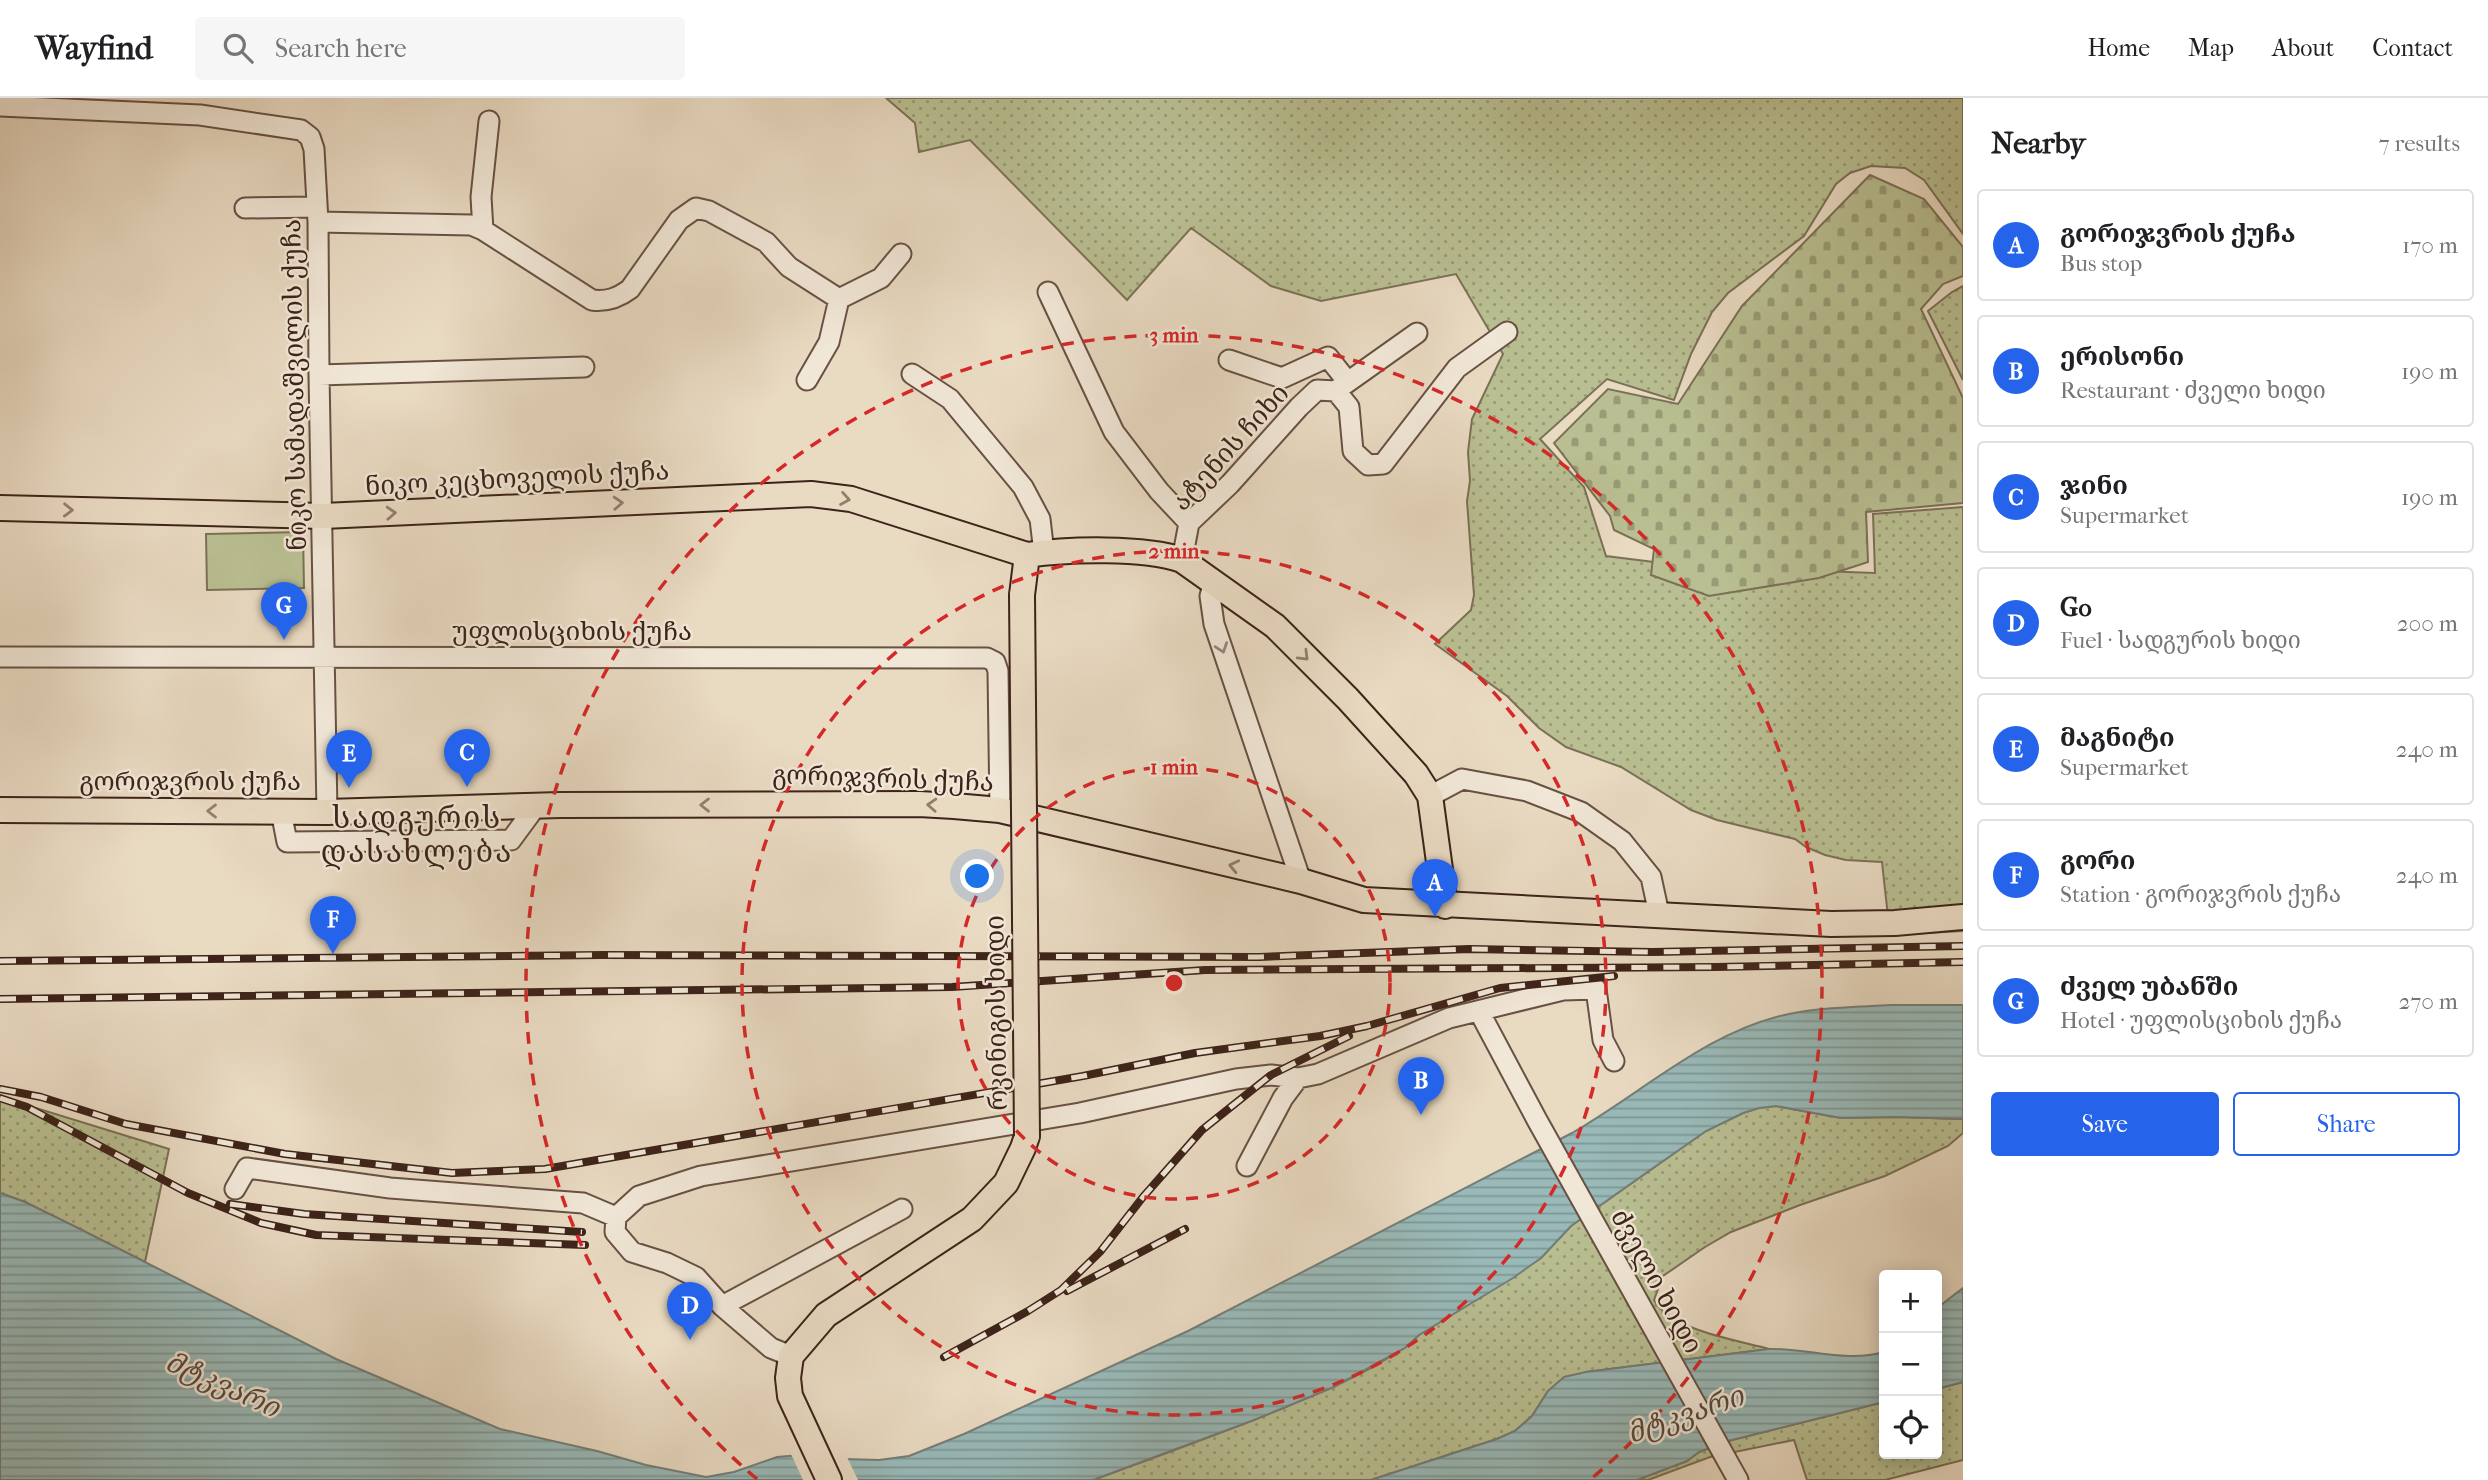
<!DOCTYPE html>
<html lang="en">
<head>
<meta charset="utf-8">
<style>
	:root { --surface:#fff; --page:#f6f6f6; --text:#202124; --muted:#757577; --line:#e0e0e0; --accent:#2563eb }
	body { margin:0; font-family:"IM FELL French Canon","Noto Serif Georgian",serif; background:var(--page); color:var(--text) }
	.controls { position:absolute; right:21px; bottom:21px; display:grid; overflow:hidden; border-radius:7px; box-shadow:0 4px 18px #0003 }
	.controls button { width:63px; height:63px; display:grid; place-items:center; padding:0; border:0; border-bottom:2px solid var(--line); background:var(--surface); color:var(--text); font:35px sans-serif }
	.you { position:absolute; left:978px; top:779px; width:24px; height:24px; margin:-18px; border:5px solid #fff; border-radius:50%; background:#1a73e8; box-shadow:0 0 0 10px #1a73e833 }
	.badge { display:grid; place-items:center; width:46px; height:46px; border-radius:50%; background:var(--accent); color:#fff; font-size:23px; font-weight:700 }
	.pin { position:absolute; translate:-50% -58px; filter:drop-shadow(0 2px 4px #0008) }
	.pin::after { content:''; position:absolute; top:37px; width:24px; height:21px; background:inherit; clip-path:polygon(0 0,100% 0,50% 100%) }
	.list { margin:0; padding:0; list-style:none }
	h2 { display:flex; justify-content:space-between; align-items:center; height:91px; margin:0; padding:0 28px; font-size:30px }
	h2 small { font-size:23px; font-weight:400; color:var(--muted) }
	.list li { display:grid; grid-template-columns:46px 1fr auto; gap:21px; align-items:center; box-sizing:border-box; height:112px; margin:0 14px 14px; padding:0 14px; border:2px solid var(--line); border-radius:7px }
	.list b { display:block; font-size:26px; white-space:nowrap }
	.list p { margin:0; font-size:23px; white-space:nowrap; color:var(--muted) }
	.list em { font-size:23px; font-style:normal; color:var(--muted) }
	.actions { display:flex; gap:14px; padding:21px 28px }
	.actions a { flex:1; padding:16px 0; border:2px solid var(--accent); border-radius:7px; text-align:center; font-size:24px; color:var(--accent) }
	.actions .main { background:var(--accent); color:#fff }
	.icon { flex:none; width:38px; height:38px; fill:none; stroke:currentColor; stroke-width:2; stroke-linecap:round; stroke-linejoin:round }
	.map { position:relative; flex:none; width:1963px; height:1382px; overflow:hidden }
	header { display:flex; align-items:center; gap:42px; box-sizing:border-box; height:98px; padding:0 35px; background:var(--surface); border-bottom:2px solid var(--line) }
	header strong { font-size:33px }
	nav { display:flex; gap:38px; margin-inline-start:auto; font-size:24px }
	.search { width:490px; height:63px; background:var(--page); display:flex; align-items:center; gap:18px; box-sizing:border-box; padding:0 24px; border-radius:7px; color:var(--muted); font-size:26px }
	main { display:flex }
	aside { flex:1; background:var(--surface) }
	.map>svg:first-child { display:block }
	.green { fill:url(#green-dots); stroke:#7b7156; stroke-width:2 }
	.cemetery { fill:url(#cemetery-stones); stroke:#7b7156; stroke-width:2 }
	.pitch { fill:#b9bf92; stroke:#7b7156; stroke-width:2 }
	.water { fill:url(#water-rules); stroke:#747e79; stroke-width:2 }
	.pier { fill:#e9dac2 }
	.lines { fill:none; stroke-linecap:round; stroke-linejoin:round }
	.minor-casing { stroke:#685143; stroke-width:23 }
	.major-casing { stroke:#3d2319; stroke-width:28 }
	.minor { stroke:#f1e7d7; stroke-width:19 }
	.major { stroke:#e9dac2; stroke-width:24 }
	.rail-casing { stroke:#3d2319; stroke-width:8 }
	.rail { stroke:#f1e7d7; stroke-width:5; stroke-dasharray:16; stroke-linecap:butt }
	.major-bridge-casing { stroke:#3d2319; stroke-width:28; stroke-linecap:butt }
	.major-bridge { stroke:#e9dac2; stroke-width:24 }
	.oneway { stroke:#937e6e }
	.oneway2 { stroke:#978578 }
	.ring { fill:none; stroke:#d62828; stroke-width:3.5; stroke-dasharray:12 9 }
	.labels { text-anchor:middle; stroke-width:5; stroke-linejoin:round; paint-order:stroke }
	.street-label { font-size:26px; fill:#3d2319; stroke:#f1e7d7 }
	.water-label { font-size:28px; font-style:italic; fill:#544941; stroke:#f1e7d7 }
	.quarter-label { font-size:30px; letter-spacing:2px; fill:#3d2319; stroke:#f1e7d7 }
	.centre { fill:#d62828; stroke:#f1e7d7; stroke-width:3.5 }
	.ring-label { font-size:21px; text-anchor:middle; font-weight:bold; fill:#d62828; stroke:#f1e7d7; stroke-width:5; stroke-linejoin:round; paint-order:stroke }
</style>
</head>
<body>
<header>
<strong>Wayfind</strong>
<div class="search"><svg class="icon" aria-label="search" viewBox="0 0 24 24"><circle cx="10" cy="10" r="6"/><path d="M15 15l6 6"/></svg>Search here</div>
<nav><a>Home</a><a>Map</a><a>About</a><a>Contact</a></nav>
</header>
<main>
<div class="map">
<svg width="1963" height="1382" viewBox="0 0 1963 1382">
	<defs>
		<pattern id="green-dots" width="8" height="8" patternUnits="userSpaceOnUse" patternTransform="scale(1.75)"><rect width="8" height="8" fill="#b9bf92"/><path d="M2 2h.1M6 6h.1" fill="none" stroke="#989b76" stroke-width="1.8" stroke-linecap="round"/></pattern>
		<pattern id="cemetery-stones" width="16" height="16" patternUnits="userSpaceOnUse" patternTransform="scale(1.75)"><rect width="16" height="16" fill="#b9bf92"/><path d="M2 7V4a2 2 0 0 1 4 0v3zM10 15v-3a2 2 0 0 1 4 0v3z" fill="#989b76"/></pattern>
		<pattern id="water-rules" width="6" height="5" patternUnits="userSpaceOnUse" patternTransform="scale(1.75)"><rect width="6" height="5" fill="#99bab9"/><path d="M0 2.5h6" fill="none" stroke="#7e9796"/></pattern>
	</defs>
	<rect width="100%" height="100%" fill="#e9dac2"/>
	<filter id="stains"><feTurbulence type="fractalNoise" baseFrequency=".00286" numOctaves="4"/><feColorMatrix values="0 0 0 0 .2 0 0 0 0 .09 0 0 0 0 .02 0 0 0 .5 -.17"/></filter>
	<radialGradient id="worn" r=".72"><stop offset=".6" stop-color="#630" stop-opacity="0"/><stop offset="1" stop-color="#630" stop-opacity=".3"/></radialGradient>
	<path class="green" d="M886,0H1963V136L1924,82L1905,70L1871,68L1850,75L1836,86L1804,138L1728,195L1712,214L1691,256L1674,302L1607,281L1540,341L1584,389L1606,458L1686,468L1875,475L1873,416L1963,409V833L1890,837L1882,764L1846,762L1825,757L1806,749L1795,741L1717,722L1691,712L1621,669L1566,649L1539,630L1507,598L1435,546L1471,512L1474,497L1467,403L1470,383L1468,354L1472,321L1503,256L1456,176L1321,203L1271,188L1191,130L1127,202L970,42L919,54L915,25Z
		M1963,188V282L1928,213L1952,194Z
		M0,999L169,1051L145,1164L25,1104L0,1095Z
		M1776,1008L1841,1020L1896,1019L1963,1021V1035L1948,1048L1885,1078L1800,1107L1731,1134L1705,1149L1663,1178L1654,1202C1670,1232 1737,1242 1769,1251L1586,1274L1548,1293L1532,1318L1515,1333L1497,1341L1371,1382H1093C1160,1357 1227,1334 1293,1306C1336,1288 1384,1268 1419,1237L1541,1160L1571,1128L1706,1033L1743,1015L1759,1010Z
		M1963,1284V1362L1885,1382H1807L1794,1342L1710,1359L1648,1382H1637L1687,1363L1699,1354L1732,1342L1884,1304V1356H1937V1291Z"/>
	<path class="cemetery" d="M1870,77L1924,101L1963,149V178L1943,186L1921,211L1963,300V405L1866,414L1868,464L1819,480L1709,498L1651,477L1654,451L1614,432L1610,418L1554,345L1608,291L1678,306L1742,208Z"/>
	<path class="pitch" d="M303,434L304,490L207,492L206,436Z"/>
	<path class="water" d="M1891,907H1963V1021L1896,1019L1841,1020L1776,1008L1759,1010L1743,1015L1706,1033L1653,1070L1571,1128L1541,1160L1513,1180L1419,1237L1405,1250L1334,1289L1254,1322L1093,1382H0V1095L25,1104L76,1129L336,1261L500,1331L597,1353L646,1367L706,1379L734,1374L777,1359L800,1357L809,1360L879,1362L909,1358L964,1336L1188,1233L1572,1035C1642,995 1709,932 1789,916C1823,909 1857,909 1891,907Z
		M1963,1190V1284L1937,1291V1210Z
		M1769,1251C1808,1250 1846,1265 1884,1254V1304L1732,1342L1699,1354L1687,1363L1637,1382H1371L1497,1341L1515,1333L1532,1318L1548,1293L1564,1279L1586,1274Z"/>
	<path class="pier" d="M801,1353L809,1356L847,1359L858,1382H803L790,1354Z"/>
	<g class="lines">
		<defs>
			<path id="minor" d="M0,8L200,17L301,32L310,39L314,51L318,124L319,277L327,714
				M245,110L317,109
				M318,124L471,127L483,132L592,202C607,204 618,200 630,191L679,122L696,110L709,113L766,144L789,169L839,201L881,180L901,156
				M483,132L481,99L489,23
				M1048,194L1114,334L1159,393L1189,425
				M1229,262L1282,280L1328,259L1347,283
				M912,276L950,301L1023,389L1040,421L1044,455
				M319,277L584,269
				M807,282L829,244L839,201
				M1338,291L1417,235
				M1182,462L1189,425L1230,386L1299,309L1317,292L1336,293L1349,309L1353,353L1368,367L1383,366L1457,270L1507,234
				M1214,484L1210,498L1214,526L1301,783
				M0,559L987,560L995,564L998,573L1000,712
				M1430,698L1462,681L1527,693L1581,714L1622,743L1651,779L1659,816
				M281,713L287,744L511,742L536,708
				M1480,915L1537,1022L1738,1382
				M1247,1068L1283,1000L1298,980
				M235,1091L247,1070L390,1090L583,1105L616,1119
				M722,1208L902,1111
				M791,1258L771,1250L722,1208L696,1179L667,1165L632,1154L615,1134L616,1119L639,1098L701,1078L1080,1015L1236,981L1271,977L1298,980L1318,976L1449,920L1563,892L1596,891L1603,942L1614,963"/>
			<path id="major" d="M0,410L323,418L811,396L851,401L1027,457C1068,451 1144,449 1182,462L1275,528L1348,601L1416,676L1430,698L1445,808
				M1022,497L1027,457
				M0,712L327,714L560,707L919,706L954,708L1000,712L1301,783L1364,802L1831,826L1895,825L1963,819
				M829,1382L790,1298L788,1280L791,1258L826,1217L972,1121L1006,1085L1023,1050L1027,1038"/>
		</defs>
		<use href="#minor" class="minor-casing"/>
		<use href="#major" class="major-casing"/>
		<use href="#minor" class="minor"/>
		<use href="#major" class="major"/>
		<defs>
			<path id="rail" d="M0,863L603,857L1259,859L1469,851L1653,854L1963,848
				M0,901L952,889L1205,872L1716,869L1963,864
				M0,991L41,999L126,1026L285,1056L452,1075L545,1071L1083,978L1195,955L1320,938L1367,928L1500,890L1614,878
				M0,1000L27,1009L188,1095L261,1125L316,1137L585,1147
				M230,1106L304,1116L582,1134
				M1067,1193L1185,1131
				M944,1259L1028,1213L1061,1192L1100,1154L1143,1099L1202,1032L1271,977L1349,938"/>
		</defs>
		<use href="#rail" class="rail-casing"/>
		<use href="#rail" class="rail"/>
		<defs>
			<path id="major-bridge" d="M1022,497L1027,1038"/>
		</defs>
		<use href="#major-bridge" class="major-bridge-casing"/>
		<use href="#major-bridge" class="major-bridge"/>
	</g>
	<defs><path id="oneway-chevron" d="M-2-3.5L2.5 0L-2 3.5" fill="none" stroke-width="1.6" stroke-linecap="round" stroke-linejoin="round" transform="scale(1.75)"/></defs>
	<g class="oneway">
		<use href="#oneway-chevron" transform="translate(845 401) rotate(10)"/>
		<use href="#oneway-chevron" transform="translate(618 405) rotate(-3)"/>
		<use href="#oneway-chevron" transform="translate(68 412) rotate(1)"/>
		<use href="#oneway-chevron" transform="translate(391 415) rotate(-3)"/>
		<use href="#oneway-chevron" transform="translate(1304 558) rotate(45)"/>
		<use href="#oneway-chevron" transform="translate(705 707) rotate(180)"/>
		<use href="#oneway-chevron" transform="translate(932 707) rotate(-177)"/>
		<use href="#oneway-chevron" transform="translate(212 713) rotate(-180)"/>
		<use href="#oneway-chevron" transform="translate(1234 768) rotate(-167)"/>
	</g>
	<use class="oneway2" href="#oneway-chevron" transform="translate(1222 550) rotate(71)"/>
	<g class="ring">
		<circle cx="1174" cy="885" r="216"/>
		<circle cx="1174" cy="885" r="432"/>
		<path d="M757 1381A648 648 0 1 1 1591 1381"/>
	</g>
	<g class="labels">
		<g class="street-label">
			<text transform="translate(294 287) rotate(-91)" y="9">ნიკო სამადაშვილის ქუჩა</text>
			<text transform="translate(1230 349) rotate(-48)" y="9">ატენის ჩიხი</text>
			<text transform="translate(517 380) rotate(-3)" y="9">ნიკო კეცხოველის ქუჩა</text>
			<text x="572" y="542">უფლისციხის ქუჩა</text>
			<text transform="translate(883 680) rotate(2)" y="9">გორიჯვრის ქუჩა</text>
			<text x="190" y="692">გორიჯვრის ქუჩა</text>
			<text transform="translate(996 915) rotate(-91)" y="9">რკინიგის ხიდი</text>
			<text transform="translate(1657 1183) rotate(61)" y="9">ძველი ხიდი</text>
		</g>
		<g class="water-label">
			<text transform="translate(223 1286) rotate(24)" y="10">მტკვარი</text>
			<text transform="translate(1685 1316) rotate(-19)" y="10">მტკვარი</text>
		</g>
		<g class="quarter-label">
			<text x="417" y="730">სადგურის<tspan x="417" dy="34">დასახლება</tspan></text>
		</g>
	</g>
	<circle cx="1174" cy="885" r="10" class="centre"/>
	<g class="ring-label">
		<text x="1174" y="244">3 min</text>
		<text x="1174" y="460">2 min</text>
		<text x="1174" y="676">1 min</text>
	</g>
	<rect width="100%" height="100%" filter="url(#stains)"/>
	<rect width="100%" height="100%" fill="url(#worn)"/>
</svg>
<div class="controls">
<button>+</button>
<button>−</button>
<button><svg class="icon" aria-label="locate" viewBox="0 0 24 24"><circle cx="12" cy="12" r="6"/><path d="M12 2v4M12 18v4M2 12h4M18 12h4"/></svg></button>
</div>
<div class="you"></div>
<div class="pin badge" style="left:1435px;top:819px">A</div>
<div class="pin badge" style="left:1421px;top:1017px">B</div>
<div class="pin badge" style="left:467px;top:689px">C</div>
<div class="pin badge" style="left:690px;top:1242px">D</div>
<div class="pin badge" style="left:349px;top:690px">E</div>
<div class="pin badge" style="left:333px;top:856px">F</div>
<div class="pin badge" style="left:284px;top:542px">G</div>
</div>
<aside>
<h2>Nearby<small>7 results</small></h2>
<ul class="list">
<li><span class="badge">A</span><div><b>გორიჯვრის ქუჩა</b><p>Bus stop</p></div><em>170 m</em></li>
<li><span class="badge">B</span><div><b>ერისონი</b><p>Restaurant · ძველი ხიდი</p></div><em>190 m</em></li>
<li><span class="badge">C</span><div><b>ჯინი</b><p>Supermarket</p></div><em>190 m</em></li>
<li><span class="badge">D</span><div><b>Go</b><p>Fuel · სადგურის ხიდი</p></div><em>200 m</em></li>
<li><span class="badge">E</span><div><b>მაგნიტი</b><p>Supermarket</p></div><em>240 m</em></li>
<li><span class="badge">F</span><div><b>გორი</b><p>Station · გორიჯვრის ქუჩა</p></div><em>240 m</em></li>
<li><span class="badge">G</span><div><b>ძველ უბანში</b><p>Hotel · უფლისციხის ქუჩა</p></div><em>270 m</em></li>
</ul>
<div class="actions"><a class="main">Save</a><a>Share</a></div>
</aside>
</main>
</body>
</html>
